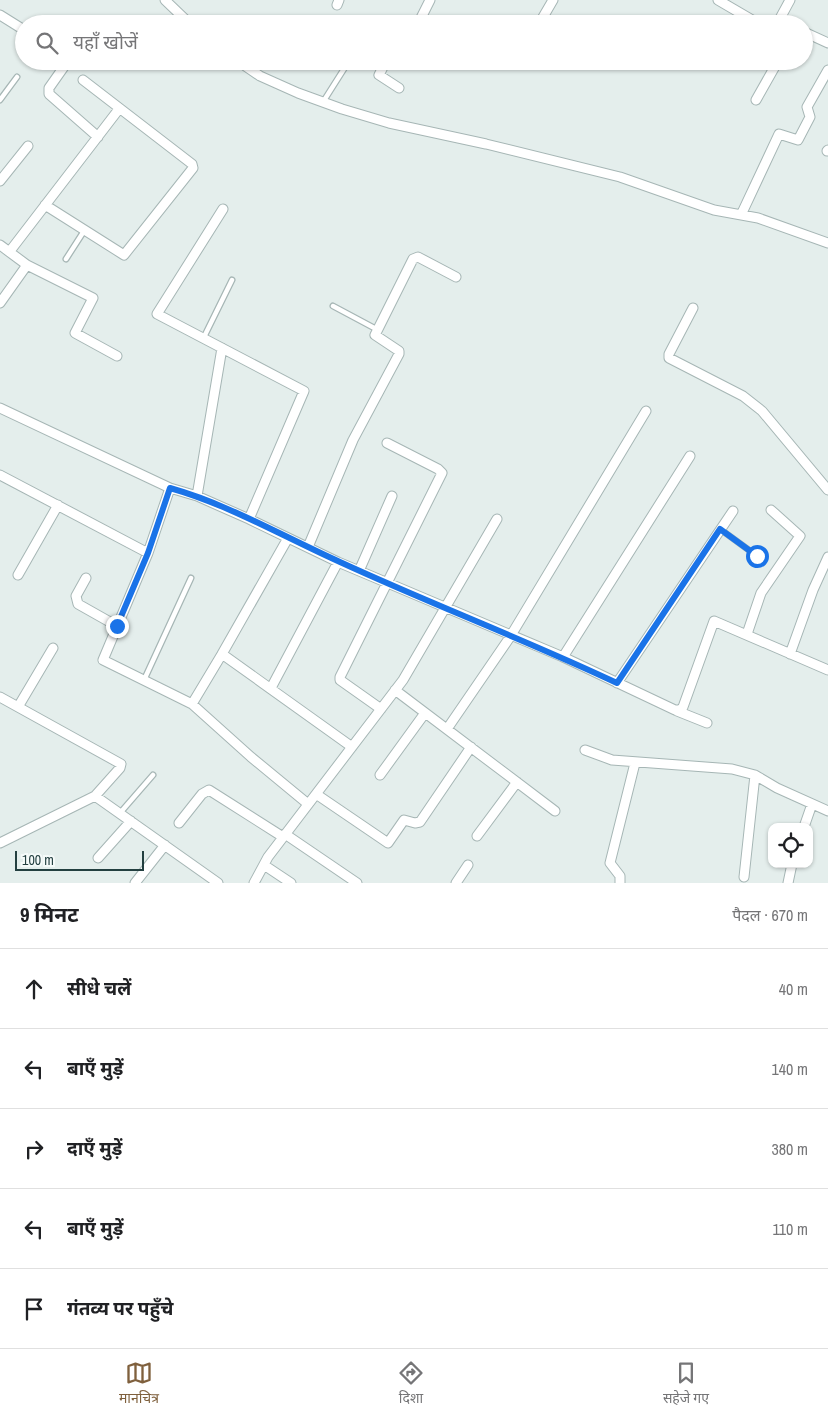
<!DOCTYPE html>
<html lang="hi">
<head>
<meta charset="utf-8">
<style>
	:root { --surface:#fff; --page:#f2f2f2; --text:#202124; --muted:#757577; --line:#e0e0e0; --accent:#7f603d }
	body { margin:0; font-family:"Archivo Narrow","Noto Sans Devanagari",sans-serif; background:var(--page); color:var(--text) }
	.controls { position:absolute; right:15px; bottom:15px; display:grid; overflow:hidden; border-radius:10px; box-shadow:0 1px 4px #0004 }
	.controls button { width:45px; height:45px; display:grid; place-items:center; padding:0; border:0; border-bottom:1px solid var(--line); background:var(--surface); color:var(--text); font:25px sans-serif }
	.scale { position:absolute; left:15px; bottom:12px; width:129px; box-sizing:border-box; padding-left:5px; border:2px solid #233f40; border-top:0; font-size:14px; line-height:18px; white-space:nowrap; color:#233f40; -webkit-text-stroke:4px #f5faf9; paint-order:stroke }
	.stop { position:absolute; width:15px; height:15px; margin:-11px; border:4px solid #1a73e8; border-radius:50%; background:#fff }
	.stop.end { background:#1a73e8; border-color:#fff; box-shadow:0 1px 5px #0008 }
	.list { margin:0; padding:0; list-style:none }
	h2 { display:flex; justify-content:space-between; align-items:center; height:65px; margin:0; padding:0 20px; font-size:21px }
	h2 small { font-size:16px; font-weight:400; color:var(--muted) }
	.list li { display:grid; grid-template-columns:32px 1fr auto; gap:15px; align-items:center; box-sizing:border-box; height:80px; padding:0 20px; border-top:1px solid var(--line) }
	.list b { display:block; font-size:19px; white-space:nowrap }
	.list em { font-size:16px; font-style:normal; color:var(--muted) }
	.icon { flex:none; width:28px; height:28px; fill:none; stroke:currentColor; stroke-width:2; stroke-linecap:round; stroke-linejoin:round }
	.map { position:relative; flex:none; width:828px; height:883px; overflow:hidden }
	.search { position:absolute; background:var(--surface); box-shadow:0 1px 4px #0004; left:15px; right:15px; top:15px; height:55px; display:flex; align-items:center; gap:12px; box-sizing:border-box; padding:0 18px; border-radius:28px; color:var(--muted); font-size:19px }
	.sheet { height:465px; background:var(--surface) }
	nav { display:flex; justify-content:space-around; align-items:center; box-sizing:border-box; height:70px; border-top:1px solid var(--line); background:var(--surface); font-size:14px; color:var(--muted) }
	nav a { display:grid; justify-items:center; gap:2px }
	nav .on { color:var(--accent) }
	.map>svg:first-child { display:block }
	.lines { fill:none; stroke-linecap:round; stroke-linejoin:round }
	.lane-casing { stroke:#a6b6b5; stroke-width:7 }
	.street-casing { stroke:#a6b6b5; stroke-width:11 }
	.lane { stroke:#fff; stroke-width:4.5 }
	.street { stroke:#fff; stroke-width:9 }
	.route { stroke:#1a73e8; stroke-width:6 }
</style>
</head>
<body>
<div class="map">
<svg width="828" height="883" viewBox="0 0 828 883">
	<rect width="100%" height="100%" fill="#e4eeec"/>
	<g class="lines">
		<defs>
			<path id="lane" d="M0,100L17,77
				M323,102L349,61
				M66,259L84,231
				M333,306L378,330
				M203,339L232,280
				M720,529L757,556
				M144,680L191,578
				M120,813L153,775"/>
			<path id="street" d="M165,0L190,24
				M718,0L759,24
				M337,5L339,0
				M0,15L24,30
				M418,24L430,0
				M539,24L553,0
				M777,24L790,0
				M804,32L828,43
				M68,61L49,88V94L98,137
				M238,61L260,76L298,93L342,109L389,123L486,144L620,177L714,210L758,218L828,243
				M386,61L379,75L399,88
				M756,100L778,61
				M827,151L828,150
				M0,181L28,146
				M45,205L124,255L193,168L192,164L83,80
				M223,209L157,314L304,391L249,519L338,562L563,657L675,710H680L683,707L714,621L828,670
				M741,215L779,134L798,140L810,117L807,107L828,70
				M0,245L27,265L93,298L75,333L117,356
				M10,251L119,109
				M0,303L27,265
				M693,308L669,354V358L743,396L762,411L828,490
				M0,408L170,488L148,553L103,660L192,704L251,757L308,804
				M0,475L148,553
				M170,488L197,496L249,519
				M197,496L222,348
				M288,538L222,654L352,747
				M308,547L353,440L399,354V351L375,335L413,259L418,257L456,277
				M359,571L392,496
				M18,575L58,505
				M86,578L76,596L78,604L117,626
				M747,634L761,593L800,536L771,510
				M790,654L813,590L828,557
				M563,657L690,456
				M617,683L733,511
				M271,688L338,562
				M395,690L555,811
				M0,697L121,764L120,768L95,796
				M192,704L222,654
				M18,707L53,648
				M381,709L340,680V677L442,473L438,469L387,443
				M677,711L707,723
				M447,729L510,637L646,411
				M585,750L612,760L732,769L755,775L777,788L828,811
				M380,775L425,713
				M316,794L388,843L404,820L415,823L420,822L471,747
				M179,823L202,794L209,790L283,837
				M804,827L812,804
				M285,834L357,883
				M477,836L517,782
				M0,843L95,796L218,883
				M98,858L131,821
				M264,865L291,883
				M744,877L755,775
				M135,883L165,845
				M254,883L268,857L403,680L497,519
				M456,883L468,865
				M620,883V876L610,863L635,763
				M788,883L792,864"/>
		</defs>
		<use href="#lane" class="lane-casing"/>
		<use href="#street" class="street-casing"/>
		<use href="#lane" class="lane"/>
		<use href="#street" class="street"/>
	</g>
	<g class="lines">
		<path class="route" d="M117,626L148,553L170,488C230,505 284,537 340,562C431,604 526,640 617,683L720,529L757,556"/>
	</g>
</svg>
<div class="controls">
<button><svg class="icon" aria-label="locate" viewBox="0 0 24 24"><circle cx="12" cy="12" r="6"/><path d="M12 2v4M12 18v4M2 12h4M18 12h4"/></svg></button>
</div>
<div class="scale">100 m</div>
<div class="stop" style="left:757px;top:556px"></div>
<div class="stop end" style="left:117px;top:626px"></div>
<div class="search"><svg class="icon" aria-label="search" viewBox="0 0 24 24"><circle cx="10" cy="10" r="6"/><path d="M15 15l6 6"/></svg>यहाँ खोजें</div>
</div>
<section class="sheet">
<h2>9 मिनट<small>पैदल · 670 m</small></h2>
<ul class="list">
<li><svg class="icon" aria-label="ahead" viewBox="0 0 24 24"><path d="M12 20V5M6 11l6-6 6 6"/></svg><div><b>सीधे चलें</b></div><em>40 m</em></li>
<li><svg class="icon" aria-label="left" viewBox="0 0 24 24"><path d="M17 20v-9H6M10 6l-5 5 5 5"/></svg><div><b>बाएँ मुड़ें</b></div><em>140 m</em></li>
<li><svg class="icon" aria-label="right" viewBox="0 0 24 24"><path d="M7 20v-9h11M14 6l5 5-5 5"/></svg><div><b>दाएँ मुड़ें</b></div><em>380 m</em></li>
<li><svg class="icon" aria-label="left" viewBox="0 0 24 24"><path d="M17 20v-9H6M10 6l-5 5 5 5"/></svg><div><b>बाएँ मुड़ें</b></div><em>110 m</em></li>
<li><svg class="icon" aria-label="arrive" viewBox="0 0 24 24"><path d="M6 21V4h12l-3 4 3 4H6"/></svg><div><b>गंतव्य पर पहुँचे</b></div></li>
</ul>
</section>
<nav>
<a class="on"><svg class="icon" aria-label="map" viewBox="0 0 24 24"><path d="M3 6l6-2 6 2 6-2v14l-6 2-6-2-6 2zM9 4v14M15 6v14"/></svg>मानचित्र</a>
<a><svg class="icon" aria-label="directions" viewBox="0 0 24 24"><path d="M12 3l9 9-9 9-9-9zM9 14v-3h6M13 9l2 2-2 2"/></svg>दिशा</a>
<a><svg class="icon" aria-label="saved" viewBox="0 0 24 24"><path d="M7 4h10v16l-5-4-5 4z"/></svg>सहेजे गए</a>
</nav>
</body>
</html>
